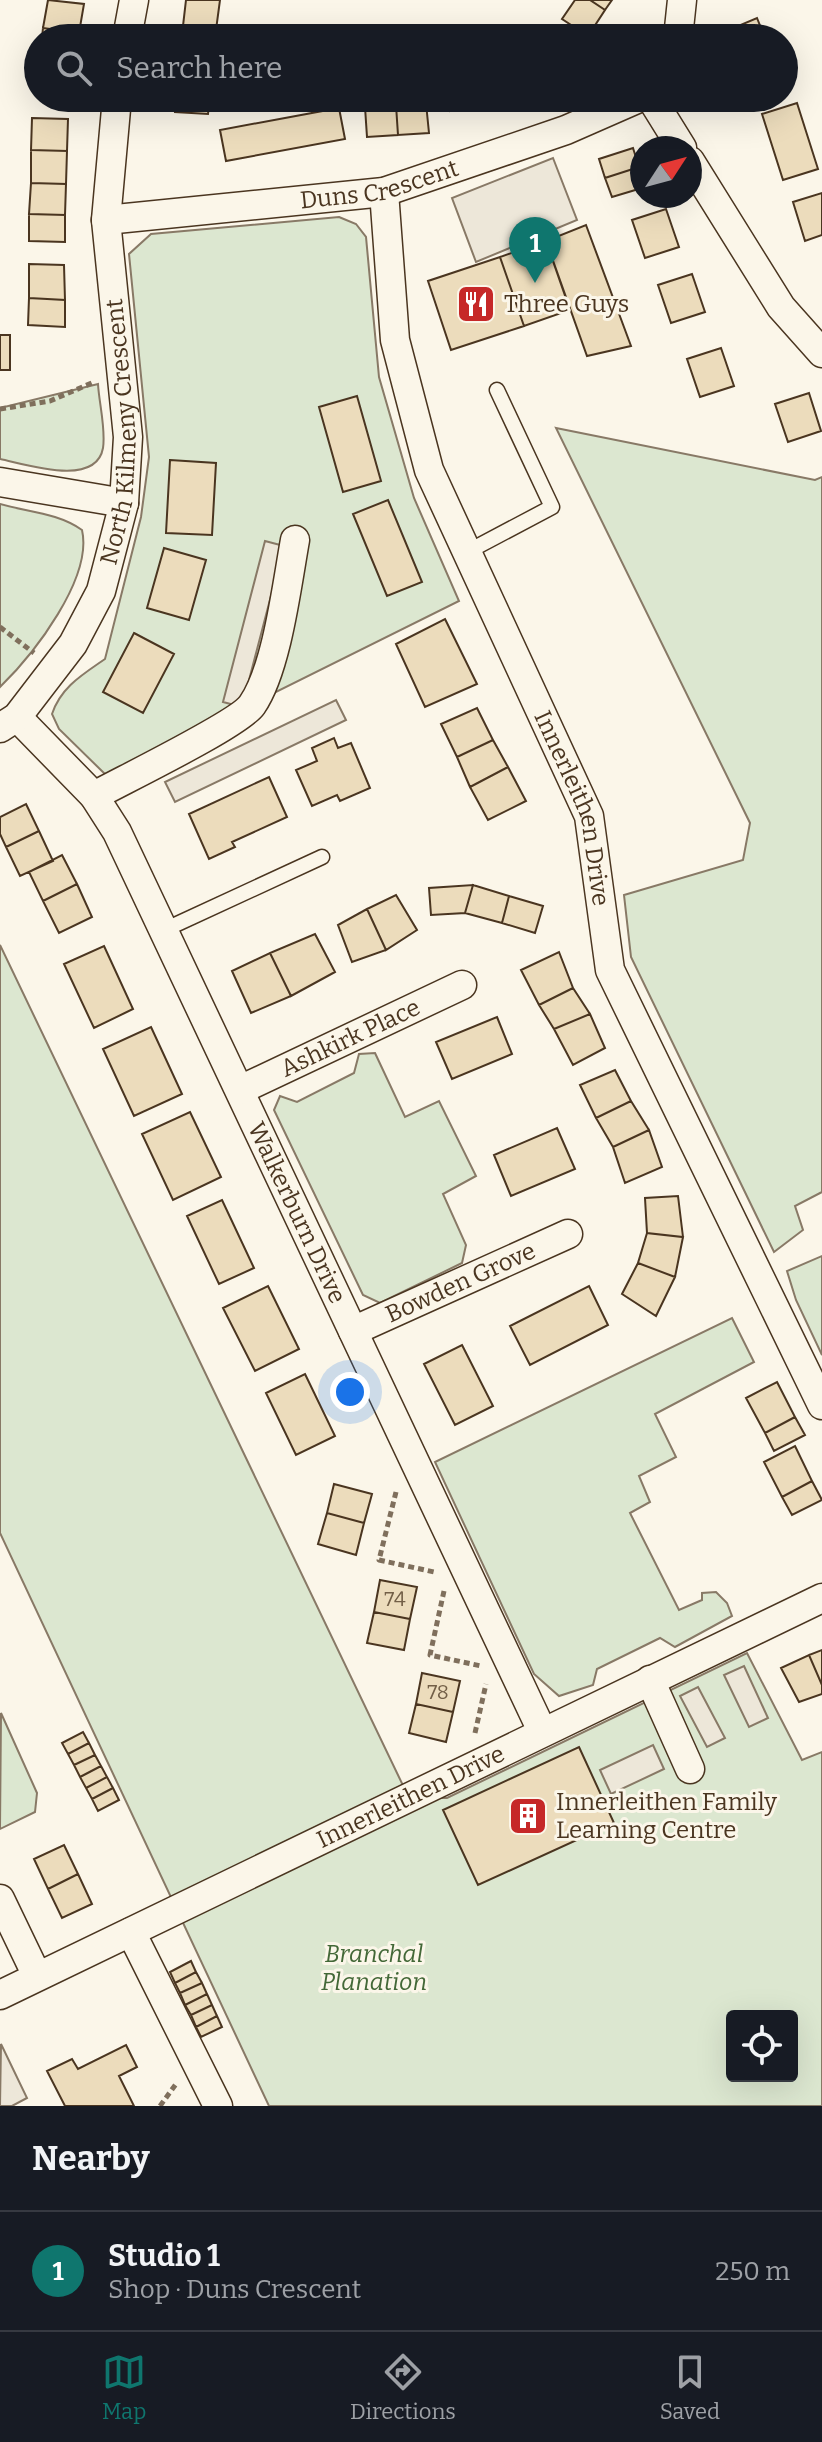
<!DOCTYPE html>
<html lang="en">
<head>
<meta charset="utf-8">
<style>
	:root { --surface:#171b24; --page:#20242c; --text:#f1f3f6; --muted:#9ea1a6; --line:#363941; --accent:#0f766e }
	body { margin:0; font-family:Bitter,serif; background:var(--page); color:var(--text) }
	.controls { position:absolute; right:24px; bottom:24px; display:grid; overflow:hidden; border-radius:8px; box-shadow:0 8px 32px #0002 }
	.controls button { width:72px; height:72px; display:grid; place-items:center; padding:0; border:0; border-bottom:2px solid var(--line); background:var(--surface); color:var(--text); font:40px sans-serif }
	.compass { position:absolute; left:630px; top:136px; width:72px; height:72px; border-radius:50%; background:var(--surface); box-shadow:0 8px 32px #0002; rotate:54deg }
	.you { position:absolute; left:350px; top:1392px; width:28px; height:28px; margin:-20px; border:6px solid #fff; border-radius:50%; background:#1a73e8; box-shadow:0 0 0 12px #1a73e833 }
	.badge { display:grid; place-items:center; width:52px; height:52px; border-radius:50%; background:var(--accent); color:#fff; font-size:26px; font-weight:700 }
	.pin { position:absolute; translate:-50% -66px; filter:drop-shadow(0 2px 4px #0008) }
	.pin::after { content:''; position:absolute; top:42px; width:28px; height:24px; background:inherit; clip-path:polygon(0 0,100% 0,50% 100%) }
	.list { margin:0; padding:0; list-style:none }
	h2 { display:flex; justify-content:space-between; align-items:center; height:104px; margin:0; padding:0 32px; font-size:34px }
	h2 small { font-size:26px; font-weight:400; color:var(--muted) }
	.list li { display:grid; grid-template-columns:52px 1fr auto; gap:24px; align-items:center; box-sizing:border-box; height:120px; padding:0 32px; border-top:2px solid var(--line) }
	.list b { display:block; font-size:30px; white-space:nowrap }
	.list p { margin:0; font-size:26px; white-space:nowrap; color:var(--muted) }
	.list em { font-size:26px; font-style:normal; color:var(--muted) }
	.icon { flex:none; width:44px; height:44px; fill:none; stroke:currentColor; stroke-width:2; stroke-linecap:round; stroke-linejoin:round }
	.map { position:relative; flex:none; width:822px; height:2106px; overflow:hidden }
	.search { position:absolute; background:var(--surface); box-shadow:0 8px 32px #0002; left:24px; right:24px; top:24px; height:88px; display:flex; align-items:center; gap:20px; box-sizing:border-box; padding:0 28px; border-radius:44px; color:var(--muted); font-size:30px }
	.sheet { height:224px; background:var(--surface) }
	nav { display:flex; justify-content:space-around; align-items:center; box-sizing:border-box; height:112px; border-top:2px solid var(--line); background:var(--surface); font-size:22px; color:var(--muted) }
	nav a { display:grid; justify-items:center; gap:4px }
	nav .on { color:var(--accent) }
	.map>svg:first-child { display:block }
	.green { fill:#dce7d0; stroke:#887966; stroke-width:2; fill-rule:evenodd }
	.parking { fill:#ede7d9; stroke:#887966; stroke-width:2 }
	.building { fill:#ecdcbc; stroke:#4a3520; stroke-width:2 }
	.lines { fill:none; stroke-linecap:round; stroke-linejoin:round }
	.service-casing { stroke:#4a3520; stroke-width:17 }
	.minor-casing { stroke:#4a3520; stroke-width:31 }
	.path { stroke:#7f6f5c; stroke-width:5; stroke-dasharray:6 4; stroke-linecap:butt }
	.service { stroke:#fbf6e9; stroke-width:14 }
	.minor { stroke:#fbf6e9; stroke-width:28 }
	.labels { text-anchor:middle; stroke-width:6; stroke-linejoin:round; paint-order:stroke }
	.number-label { font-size:20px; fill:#725f47 }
	.street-label { font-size:24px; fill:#4a3520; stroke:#fbf6e9 }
	.poi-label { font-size:24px; fill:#4a3520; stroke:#fbf6e9; text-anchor:start }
	.park-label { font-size:24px; font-style:italic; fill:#436837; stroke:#fbf6e9 }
</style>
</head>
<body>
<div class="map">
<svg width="822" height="2106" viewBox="0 0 822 2106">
	<rect width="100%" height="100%" fill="#fbf6e9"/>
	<path class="green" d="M339,217L356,224L366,237L379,377L414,498L459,601L107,776L59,729L52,714C61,687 82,675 105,659L141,517L149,457L129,254L151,234Z
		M98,384C99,403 106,429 103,448C96,488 25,464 0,459V408Z
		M556,428L815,480L822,477V1192L795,1206L803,1230L774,1252L631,957L624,895L743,860L750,823Z
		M0,504C28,512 58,513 82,530C93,578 34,654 0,687Z
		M0,945L409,1798H447L747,1653L802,1760L822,1752V2106H269L0,1533ZM732,2016H792V2076H732Z
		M375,1053L405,1117L439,1101L476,1176L443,1194L466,1245L462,1263L380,1303L363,1295L274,1110L280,1096L297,1102L354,1073L359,1054Z
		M822,1256V1355L796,1300L787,1271Z
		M732,1318L754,1362L655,1414L676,1457L639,1476L650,1502L630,1513L679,1610L702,1600V1593L716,1592L727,1603L732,1616L675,1647L660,1638L597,1669L593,1685L559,1696L534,1674L435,1462Z
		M1,1713L37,1793L35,1812L0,1829Z"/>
	<path class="parking" d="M553,158L577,220L476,262L452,198Z
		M265,541L284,546L242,707L223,702Z
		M336,700L346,720L175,802L165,782Z
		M744,1666L768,1718L749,1727L724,1675Z
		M698,1687L725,1738L707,1747L680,1696Z
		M653,1745L664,1769L611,1794L600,1770Z
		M1,2044L27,2098L12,2106H0Z"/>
	<path class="building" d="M48,0L84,4L79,33L43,28Z
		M186,0H220L216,30L183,26Z
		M575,0H590L605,10L588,36L562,19Z
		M590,0H612L605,10Z
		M757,18L765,38H735L731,29Z
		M183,26L216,30L215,38H182Z
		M43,28L79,33L78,38H42Z
		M176,98H210L208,114L175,112Z
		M445,98H484L450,111Z
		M426,103L429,133L398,135L396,105Z
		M797,103L818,169L783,180L762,114Z
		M396,105L398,135L367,137L365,107Z
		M339,108L345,139L226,161L220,130Z
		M32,118L68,119L67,151L31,150Z
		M633,148L639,167L605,178L599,159Z
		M31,150L67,151L66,184L31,183Z
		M639,167L642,188L612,197L605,178Z
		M31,183L66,184L65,215L29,214Z
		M822,193V235L805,241L793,202Z
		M666,209L679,247L645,258L632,220Z
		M29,214L65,215V242L29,241Z
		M586,225L631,346L587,356L546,241Z
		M546,241L570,310L524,326L500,257Z
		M500,257L524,326L451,350L428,281Z
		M29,264L64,265L65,300L29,298Z
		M692,274L705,312L671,323L658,285Z
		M29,298L65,300V327L28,325Z
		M0,335H10V370H0Z
		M721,348L734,386L700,397L687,359Z
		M809,393L821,431L788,442L775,404Z
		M357,396L381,481L343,492L319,407Z
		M170,460L216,463L212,535L166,533Z
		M388,500L422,582L387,596L353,514Z
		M164,548L206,560L189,620L147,608Z
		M445,619L477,684L425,707L396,644Z
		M134,633L174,654L143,713L103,692Z
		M477,708L493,740L457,757L441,724Z
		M334,738L338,748L351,743L370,788L340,801L337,795L312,806L296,770L317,761L312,748Z
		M493,740L508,767L470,787L457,757Z
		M508,767L526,801L488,820L470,787Z
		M269,777L287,817L232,842L235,847L209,859L189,814Z
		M26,804L39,831L6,847L0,834V817Z
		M39,831L53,861L20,876L6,847Z
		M62,855L77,884L43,901L29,872Z
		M77,884L92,917L59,933L43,901Z
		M473,885L465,913L431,915L429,888Z
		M473,885L509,896L502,923L465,913Z
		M396,895L417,930L386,950L367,909Z
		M509,896L543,906L535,933L502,923Z
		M367,909L386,950L352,962L338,925Z
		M315,934L335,972L291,996L270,953Z
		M104,946L133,1009L94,1028L64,964Z
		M559,952L573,988L539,1005L521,970Z
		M270,953L291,996L251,1013L232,971Z
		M573,988L590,1014L554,1029L539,1005Z
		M590,1014L605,1048L573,1065L554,1029Z
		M497,1017L512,1054L452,1079L436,1042Z
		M151,1027L182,1094L134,1116L103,1049Z
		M615,1070L631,1101L596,1118L580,1085Z
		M631,1101L649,1130L613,1147L596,1118Z
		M190,1112L221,1177L173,1200L142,1134Z
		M557,1128L575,1169L511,1196L494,1155Z
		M649,1130L662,1167L625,1183L613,1147Z
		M678,1196L683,1237L647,1233L645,1198Z
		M222,1200L254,1268L219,1284L187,1216Z
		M647,1233L683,1237L675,1277L638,1263Z
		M638,1263L675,1277L656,1316L622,1294Z
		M268,1286L299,1349L255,1371L223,1308Z
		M589,1286L608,1325L530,1365L510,1326Z
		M462,1345L493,1406L455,1425L424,1364Z
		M305,1374L335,1436L296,1455L266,1393Z
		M777,1382L795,1417L765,1433L746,1398Z
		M795,1417L805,1435L774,1451L765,1433Z
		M795,1446L812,1481L782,1497L764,1462Z
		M812,1481L822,1500L792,1515L782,1497Z
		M334,1484L372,1494L364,1523L327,1513Z
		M327,1513L364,1523L356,1555L318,1544Z
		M380,1580L417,1587L410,1619L374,1612Z
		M374,1612L410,1619L404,1650L367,1643Z
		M822,1650V1685L809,1655Z
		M809,1655L822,1685V1694L799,1702L781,1668Z
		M422,1673L460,1681L453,1712L416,1704Z
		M416,1704L453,1712L446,1742L409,1733Z
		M83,1732L89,1743L68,1754L62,1743Z
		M89,1743L95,1755L74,1765L68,1754Z
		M579,1747L614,1823L478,1885L443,1810Z
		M95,1755L101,1766L80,1777L74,1765Z
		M101,1766L107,1777L86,1788L80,1777Z
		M107,1777L113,1788L92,1799L86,1788Z
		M113,1788L119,1800L98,1811L92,1799Z
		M64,1845L78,1874L48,1889L34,1859Z
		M78,1874L92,1904L62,1918L48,1889Z
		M191,1961L196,1972L175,1983L170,1972Z
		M196,1972L202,1983L180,1993L175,1983Z
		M202,1983L207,1994L185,2005L180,1993Z
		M207,1994L212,2005L191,2015L185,2005Z
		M212,2005L217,2016L196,2027L191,2015Z
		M217,2016L222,2027L201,2037L196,2027Z
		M126,2045L137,2067L119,2076L134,2106H65L47,2071L72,2059L78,2069Z"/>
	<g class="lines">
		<defs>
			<path id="service" d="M467,552L552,507L497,390
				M164,930L322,857"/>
			<g id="minor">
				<path d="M127,38L134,0"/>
				<path d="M678,38L682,0"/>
				<path d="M651,98L682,148"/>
				<path d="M690,161L781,307L822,353"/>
				<path id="s1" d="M384,192L395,340L429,470L589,816L610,970L822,1405"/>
				<path id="s2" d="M106,220L384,192L566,130L639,98"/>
				<path d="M0,482L124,503"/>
				<path id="s3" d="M17,717L94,796L117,832L542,1731"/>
				<path id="s4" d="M0,728L17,717L73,644L101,591L124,503L128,437L106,220L117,98"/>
				<path d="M94,796C123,780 239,724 252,705C277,669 287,584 295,540"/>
				<path id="s5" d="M240,1090L462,985"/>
				<path id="s6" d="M353,1331L568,1234"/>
				<path d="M650,1680L690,1769"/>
				<path d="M0,1899L37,1976"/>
				<path d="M131,1932L218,2106"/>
				<path id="s7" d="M0,1995L822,1598"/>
			</g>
		</defs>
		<use href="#service" class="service-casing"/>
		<use href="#minor" class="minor-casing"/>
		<path class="path" d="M0,409L50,401L94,382
			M0,627L34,653
			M396,1492L379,1560L434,1572
			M444,1591L430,1655L481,1666
			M475,1733L486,1684
			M160,2106L176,2084"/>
		<use href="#service" class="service"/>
		<use href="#minor" class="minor"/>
	</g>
	<defs>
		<symbol id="restaurant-square" viewBox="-11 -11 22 22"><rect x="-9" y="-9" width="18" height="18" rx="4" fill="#c62828" stroke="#fbf6e9"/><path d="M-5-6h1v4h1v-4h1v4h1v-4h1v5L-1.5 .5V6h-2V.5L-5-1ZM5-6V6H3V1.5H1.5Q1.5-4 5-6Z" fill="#fff"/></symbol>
		<symbol id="building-square" viewBox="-11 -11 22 22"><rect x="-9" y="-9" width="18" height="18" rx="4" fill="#c62828" stroke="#fbf6e9"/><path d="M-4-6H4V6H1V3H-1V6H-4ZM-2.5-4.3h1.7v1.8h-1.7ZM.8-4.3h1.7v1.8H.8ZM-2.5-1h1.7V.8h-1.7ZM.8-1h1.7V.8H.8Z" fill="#fff"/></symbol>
	</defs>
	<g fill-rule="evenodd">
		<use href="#restaurant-square" x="454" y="282" width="44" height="44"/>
		<use href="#building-square" x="506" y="1794" width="44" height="44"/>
	</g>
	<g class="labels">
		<g class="number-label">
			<text x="395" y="1606">74</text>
			<text x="438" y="1699">78</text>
		</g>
		<g class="street-label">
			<text dy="8" stroke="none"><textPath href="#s2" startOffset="276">Duns Crescent</textPath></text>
			<text dy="8" stroke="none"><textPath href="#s4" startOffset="334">North Kilmeny Crescent</textPath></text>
			<text dy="8" stroke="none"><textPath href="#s1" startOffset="652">Innerleithen Drive</textPath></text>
			<text dy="8" stroke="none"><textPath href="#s5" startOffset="122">Ashkirk Place</textPath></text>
			<text dy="8" stroke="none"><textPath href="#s3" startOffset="574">Walkerburn Drive</textPath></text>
			<text dy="8" stroke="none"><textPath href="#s6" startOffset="118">Bowden Grove</textPath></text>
			<text dy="8" stroke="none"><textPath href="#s7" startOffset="456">Innerleithen Drive</textPath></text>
		</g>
		<g class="poi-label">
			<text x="504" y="312">Three Guys</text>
			<text x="556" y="1810">Innerleithen Family<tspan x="556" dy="28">Learning Centre</tspan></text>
		</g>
		<g class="park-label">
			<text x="374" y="1962">Branchal<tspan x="374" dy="28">Planation</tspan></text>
		</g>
	</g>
</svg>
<div class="controls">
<button><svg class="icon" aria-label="locate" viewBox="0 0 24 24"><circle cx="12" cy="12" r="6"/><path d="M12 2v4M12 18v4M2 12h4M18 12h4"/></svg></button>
</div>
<svg class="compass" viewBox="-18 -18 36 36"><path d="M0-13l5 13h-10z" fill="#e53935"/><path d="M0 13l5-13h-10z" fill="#9ea1a6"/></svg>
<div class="you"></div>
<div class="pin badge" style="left:535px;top:283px">1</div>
<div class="search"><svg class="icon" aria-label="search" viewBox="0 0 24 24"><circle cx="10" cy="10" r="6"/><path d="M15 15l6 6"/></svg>Search here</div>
</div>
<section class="sheet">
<h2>Nearby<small></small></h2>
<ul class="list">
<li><span class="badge">1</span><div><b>Studio 1</b><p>Shop · Duns Crescent</p></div><em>250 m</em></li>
</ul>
</section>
<nav>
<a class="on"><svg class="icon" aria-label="map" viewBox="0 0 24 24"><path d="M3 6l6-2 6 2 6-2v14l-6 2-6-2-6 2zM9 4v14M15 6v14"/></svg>Map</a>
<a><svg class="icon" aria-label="directions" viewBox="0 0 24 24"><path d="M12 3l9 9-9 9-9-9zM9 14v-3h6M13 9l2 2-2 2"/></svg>Directions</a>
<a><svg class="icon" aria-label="saved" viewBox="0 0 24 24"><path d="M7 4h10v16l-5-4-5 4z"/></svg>Saved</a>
</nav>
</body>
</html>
